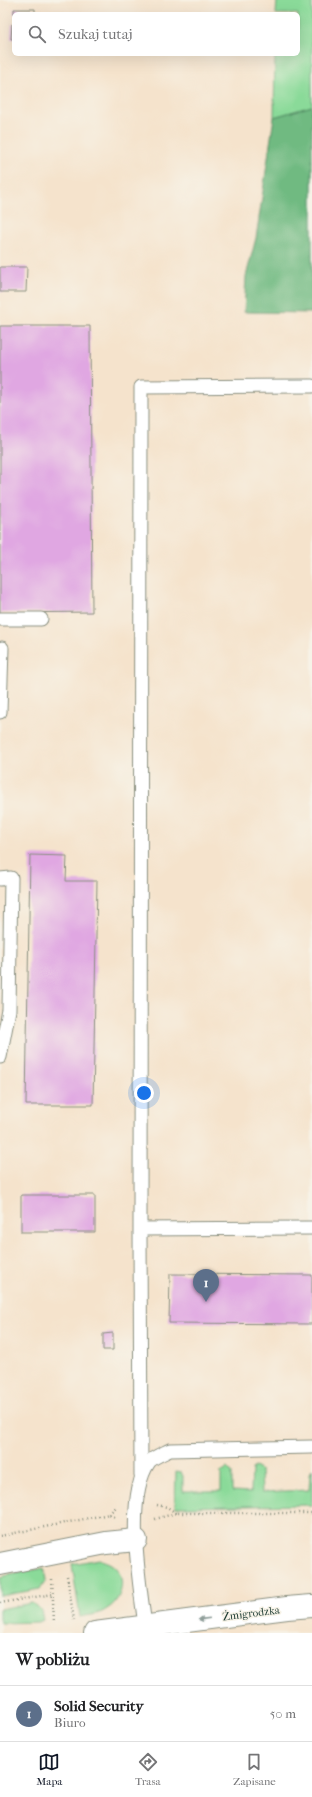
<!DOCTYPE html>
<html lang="pl">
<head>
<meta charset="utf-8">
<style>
	:root { --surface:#fff; --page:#f6f6f6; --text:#202124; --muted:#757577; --line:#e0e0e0; --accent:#111827 }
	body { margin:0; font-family:"IM FELL French Canon",serif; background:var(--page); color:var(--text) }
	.you { position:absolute; left:144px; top:1093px; width:14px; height:14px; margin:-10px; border:3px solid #fff; border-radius:50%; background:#1a73e8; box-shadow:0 0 0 6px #1a73e833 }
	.badge { display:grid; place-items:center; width:26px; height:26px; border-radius:50%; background:var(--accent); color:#fff; font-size:13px; font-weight:700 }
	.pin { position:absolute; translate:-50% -33px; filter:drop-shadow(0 1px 2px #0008) }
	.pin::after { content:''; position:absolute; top:21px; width:14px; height:12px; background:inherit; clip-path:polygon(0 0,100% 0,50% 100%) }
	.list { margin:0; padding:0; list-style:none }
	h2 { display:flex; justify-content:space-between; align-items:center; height:52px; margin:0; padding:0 16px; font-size:17px }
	h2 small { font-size:13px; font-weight:400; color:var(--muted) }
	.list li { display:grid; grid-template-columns:26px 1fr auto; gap:12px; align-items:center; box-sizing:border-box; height:56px; padding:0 16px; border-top:1px solid var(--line) }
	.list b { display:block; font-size:15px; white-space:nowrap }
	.list p { margin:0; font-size:13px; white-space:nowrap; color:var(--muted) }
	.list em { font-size:13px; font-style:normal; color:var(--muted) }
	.icon { flex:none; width:22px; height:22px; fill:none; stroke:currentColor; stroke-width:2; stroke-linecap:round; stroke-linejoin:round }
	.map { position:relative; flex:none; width:312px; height:1633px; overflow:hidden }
	.search { position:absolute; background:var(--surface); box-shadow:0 4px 16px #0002; left:12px; right:12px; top:12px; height:44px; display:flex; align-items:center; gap:10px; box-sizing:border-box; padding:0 14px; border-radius:6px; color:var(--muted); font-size:15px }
	.sheet { height:108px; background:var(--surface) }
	nav { display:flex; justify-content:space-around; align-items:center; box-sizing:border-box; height:56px; border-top:1px solid var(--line); background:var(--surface); font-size:11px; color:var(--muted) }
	nav a { display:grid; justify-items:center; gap:2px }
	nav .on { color:var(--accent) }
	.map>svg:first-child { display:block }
	.green { fill:#8ada99; stroke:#548c66 }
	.forest { fill:#6fba81; stroke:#477c5a }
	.building { fill:#e0a7e2 }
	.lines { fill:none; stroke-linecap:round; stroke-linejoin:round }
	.lane-casing { stroke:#8a9080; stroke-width:15 }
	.street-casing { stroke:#8a9080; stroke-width:24 }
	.primary-casing { stroke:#8a9080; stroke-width:24 }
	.path { stroke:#8a9080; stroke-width:2.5; stroke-dasharray:1 3; stroke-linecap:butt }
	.lane { stroke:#fff; stroke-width:13 }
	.street { stroke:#fff; stroke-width:22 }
	.primary { stroke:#fff; stroke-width:22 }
	.oneway { fill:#8f9e9a }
	.labels { text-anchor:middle; stroke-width:3; stroke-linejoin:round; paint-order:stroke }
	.street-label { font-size:11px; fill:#1f3d34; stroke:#f7f3e8 }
</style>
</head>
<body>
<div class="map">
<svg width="312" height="1633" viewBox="0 0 312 1633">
	<rect width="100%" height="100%" fill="#f7f3e8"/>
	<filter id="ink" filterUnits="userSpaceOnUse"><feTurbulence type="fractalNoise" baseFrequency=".025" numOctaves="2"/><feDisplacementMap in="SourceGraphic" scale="8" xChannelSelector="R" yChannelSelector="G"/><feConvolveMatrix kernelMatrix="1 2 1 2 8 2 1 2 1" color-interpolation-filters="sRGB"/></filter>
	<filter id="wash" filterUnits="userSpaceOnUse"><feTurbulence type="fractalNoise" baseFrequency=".012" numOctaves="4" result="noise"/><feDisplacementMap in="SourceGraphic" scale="16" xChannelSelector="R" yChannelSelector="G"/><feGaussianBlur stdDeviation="0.9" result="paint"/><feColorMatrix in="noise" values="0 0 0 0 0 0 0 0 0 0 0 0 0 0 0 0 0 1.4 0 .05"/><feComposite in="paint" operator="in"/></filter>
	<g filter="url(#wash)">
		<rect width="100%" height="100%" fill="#f5e3cc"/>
		<path class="green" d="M277,0H312V106L274,117L275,54H298V14H276Z
			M255,1467L261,1471L262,1492L309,1490L310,1474L312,1469V1505L175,1507L176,1471L181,1472L183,1476V1491H221V1472L227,1468L232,1473V1491L251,1492L252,1469Z
			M99,1559C103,1561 108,1562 111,1564C128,1575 123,1600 107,1609C99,1615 89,1615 80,1617L72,1564Z
			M44,1568L46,1581L40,1589L0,1596V1577Z
			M32,1603L41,1610L43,1620L39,1622L0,1623V1609Z"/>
		<path class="forest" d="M312,106V313L244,312L246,276L256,238L274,117Z"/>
		<g id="blocks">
			<path class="building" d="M14,9H35V14H14Z
				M12,24L14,25V39H11Z
				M0,267H27L26,292H0Z
				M0,326H90L92,612L0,613Z
				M30,855L67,856L66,881H97L93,1105H26Z
				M21,1195H95V1232H21Z
				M170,1274L312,1275V1324L169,1323Z
				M113,1333V1350H103V1334Z"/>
		</g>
	</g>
	<g filter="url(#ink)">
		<use href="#blocks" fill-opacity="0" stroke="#8a9080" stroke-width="1"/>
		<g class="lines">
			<defs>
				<path id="lane" d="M312,386L141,387L140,1229L312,1228
					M0,619H41
					M0,712L2,648
					M0,879L11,878L9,1010L0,1057
					M140,1229L141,1475
					M145,1626C140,1584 124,1498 149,1462C153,1457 164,1453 170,1450L312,1447"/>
				<path id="street" d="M0,1564L106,1543L136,1540"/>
				<path id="primary" d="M95,1633L287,1608L312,1606"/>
			</defs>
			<use href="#lane" class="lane-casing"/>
			<use href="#street" class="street-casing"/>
			<use href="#primary" class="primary-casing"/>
			<path class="path" d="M157,1505L167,1507L176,1513
				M109,1514L116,1507
				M155,1519L177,1513H312
				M0,1536L109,1514L115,1517
				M67,1576L74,1620
				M52,1579L54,1622
				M0,1603L53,1594"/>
			<use href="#lane" class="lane"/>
			<use href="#street" class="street"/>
			<use href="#primary" class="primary"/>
		</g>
		<defs><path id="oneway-solid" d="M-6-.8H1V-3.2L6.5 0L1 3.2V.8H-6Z"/></defs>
		<use class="oneway" href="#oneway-solid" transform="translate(204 1619) rotate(173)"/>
	</g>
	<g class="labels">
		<g class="street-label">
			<text transform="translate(251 1613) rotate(-7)" y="4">Żmigrodzka</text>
		</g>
	</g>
</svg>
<div class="you"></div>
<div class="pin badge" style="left:206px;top:1302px;background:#5c6f8a">1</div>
<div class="search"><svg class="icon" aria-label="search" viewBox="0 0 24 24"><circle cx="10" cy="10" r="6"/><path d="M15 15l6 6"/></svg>Szukaj tutaj</div>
</div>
<section class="sheet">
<h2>W pobliżu<small></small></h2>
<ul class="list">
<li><span class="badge" style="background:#5c6f8a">1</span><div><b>Solid Security</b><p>Biuro</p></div><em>50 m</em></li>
</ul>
</section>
<nav>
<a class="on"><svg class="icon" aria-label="map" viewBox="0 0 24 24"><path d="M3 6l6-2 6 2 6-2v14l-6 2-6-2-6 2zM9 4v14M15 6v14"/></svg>Mapa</a>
<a><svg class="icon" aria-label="directions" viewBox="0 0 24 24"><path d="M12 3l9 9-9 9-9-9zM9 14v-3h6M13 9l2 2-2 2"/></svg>Trasa</a>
<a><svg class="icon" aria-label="saved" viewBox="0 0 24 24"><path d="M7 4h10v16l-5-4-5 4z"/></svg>Zapisane</a>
</nav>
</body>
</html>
